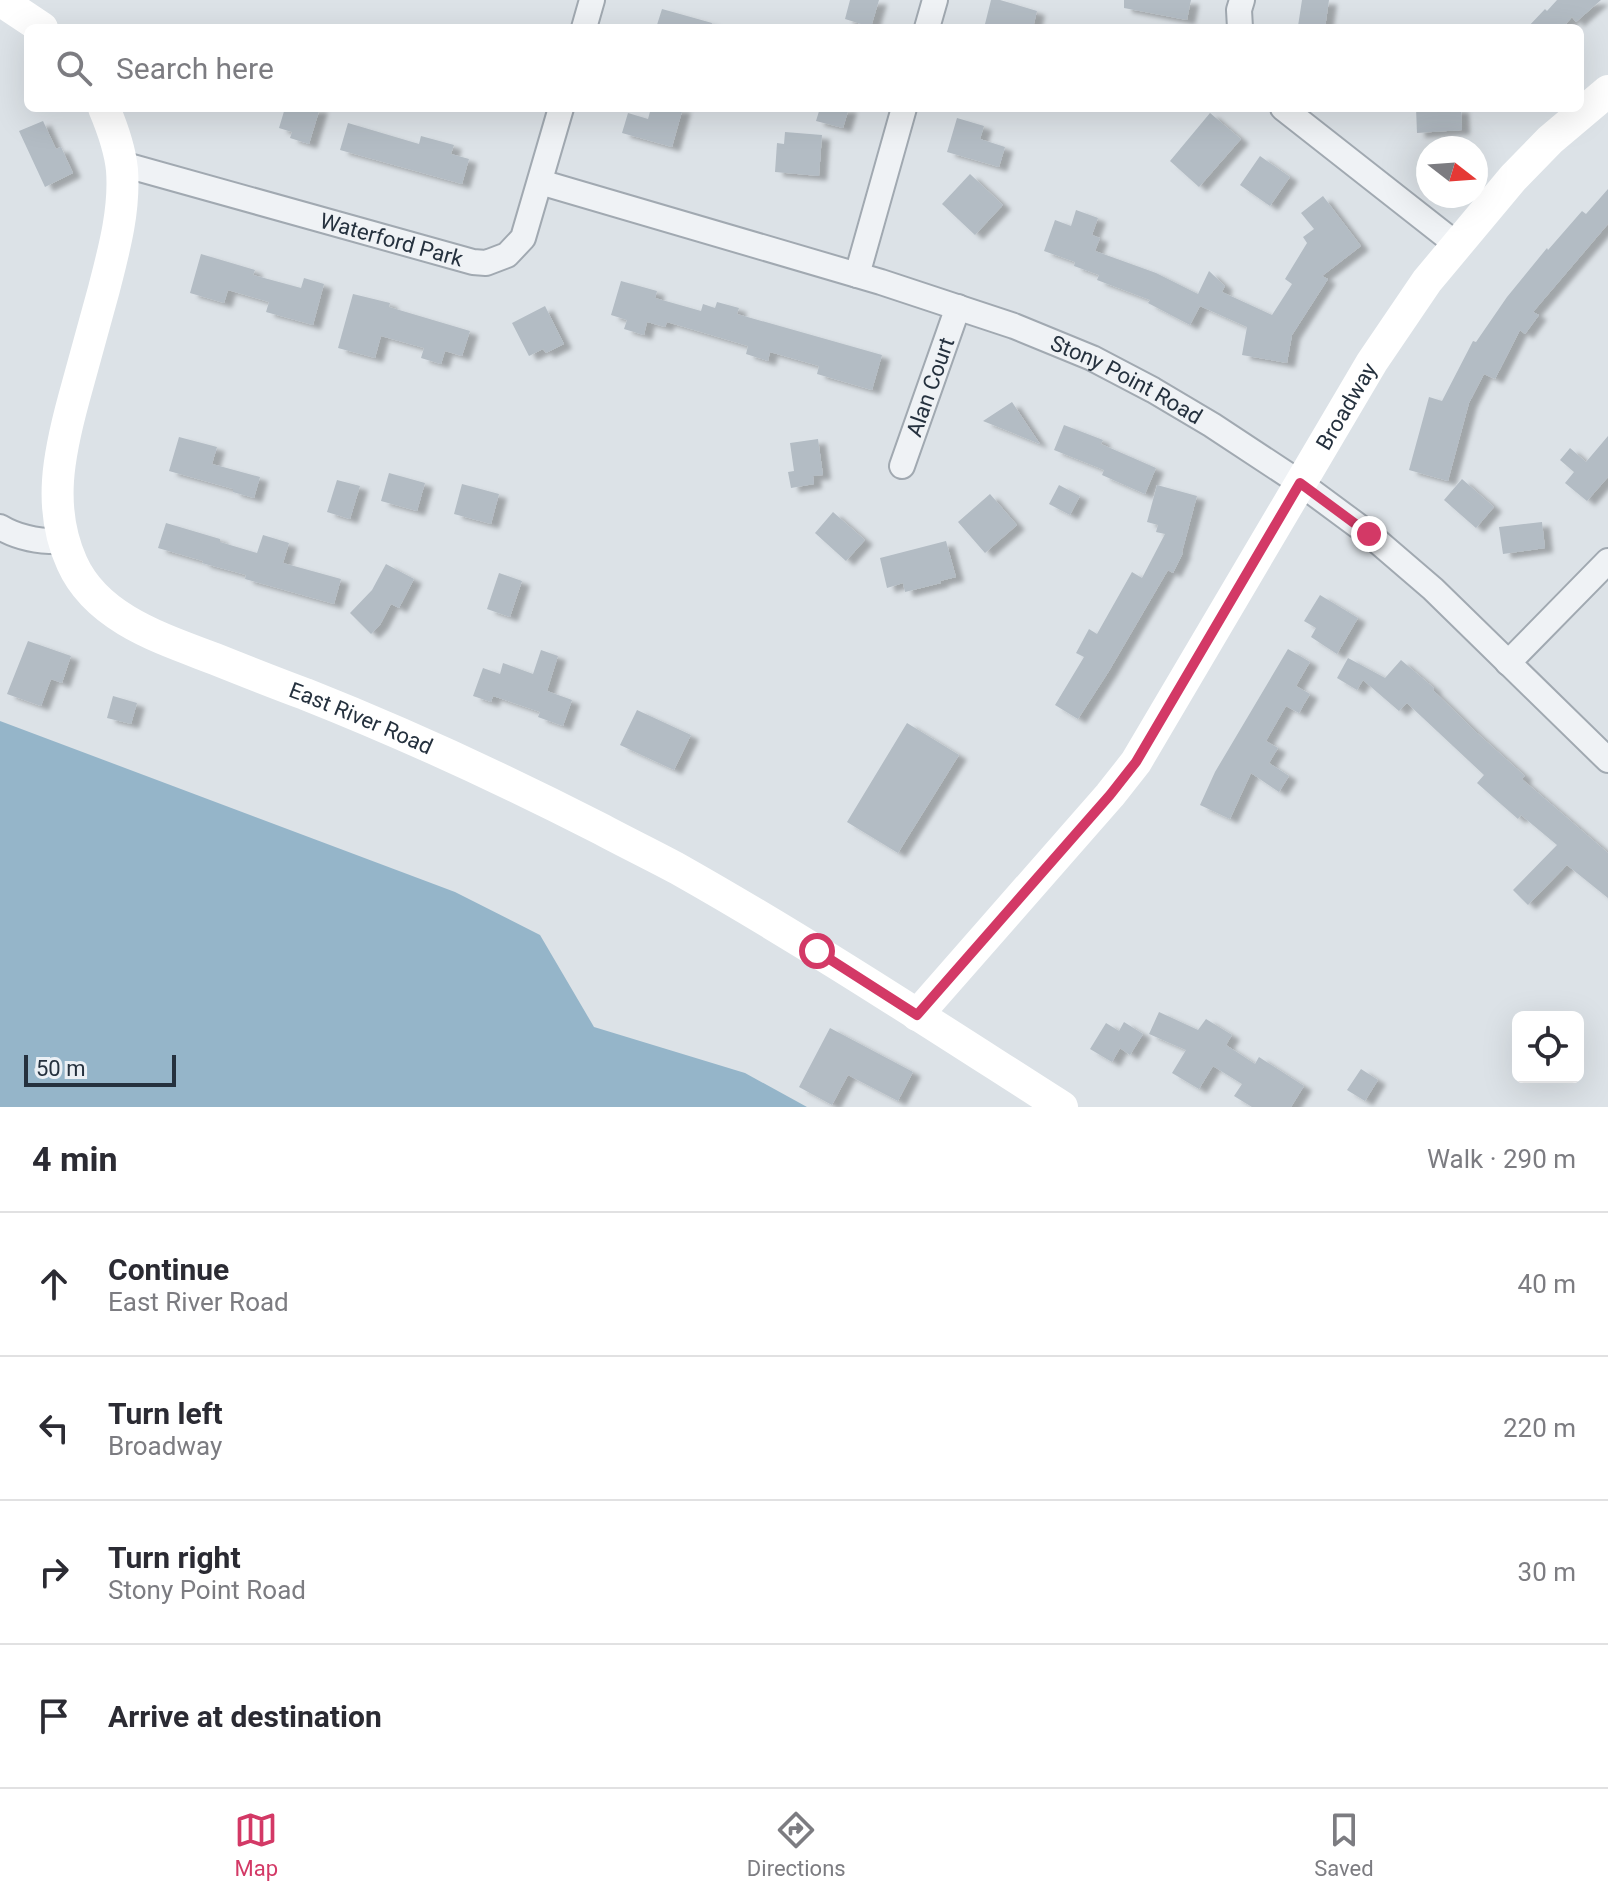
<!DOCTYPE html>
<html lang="en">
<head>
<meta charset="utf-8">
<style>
	:root { --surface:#fff; --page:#f7f7f7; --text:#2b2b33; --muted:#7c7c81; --line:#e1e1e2; --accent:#d33966 }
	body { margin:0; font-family:Roboto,sans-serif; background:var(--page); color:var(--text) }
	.controls { position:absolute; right:24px; bottom:24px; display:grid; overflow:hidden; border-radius:12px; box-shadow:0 8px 32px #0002 }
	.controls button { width:72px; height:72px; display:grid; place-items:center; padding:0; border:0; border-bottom:2px solid var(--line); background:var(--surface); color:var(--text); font:40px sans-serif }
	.compass { position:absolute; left:1416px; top:136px; width:72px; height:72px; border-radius:50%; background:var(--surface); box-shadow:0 8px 32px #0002; rotate:107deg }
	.scale { position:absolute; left:24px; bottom:20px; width:152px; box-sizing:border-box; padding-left:8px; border:4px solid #25313e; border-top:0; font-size:22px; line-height:28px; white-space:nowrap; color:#25313e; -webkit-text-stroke:6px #ebf0f5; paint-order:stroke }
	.stop { position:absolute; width:24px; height:24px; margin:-18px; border:6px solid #d33966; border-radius:50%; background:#fff }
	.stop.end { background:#d33966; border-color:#fff; box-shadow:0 2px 8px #0008 }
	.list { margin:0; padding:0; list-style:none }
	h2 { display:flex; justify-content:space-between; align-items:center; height:104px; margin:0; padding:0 32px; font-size:34px }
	h2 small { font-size:26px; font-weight:400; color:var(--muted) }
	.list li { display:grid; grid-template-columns:52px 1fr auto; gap:24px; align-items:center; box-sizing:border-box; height:144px; padding:0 32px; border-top:2px solid var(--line) }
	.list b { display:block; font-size:30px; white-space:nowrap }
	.list p { margin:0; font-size:26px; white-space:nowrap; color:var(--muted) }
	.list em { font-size:26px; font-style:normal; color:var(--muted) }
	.icon { flex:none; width:44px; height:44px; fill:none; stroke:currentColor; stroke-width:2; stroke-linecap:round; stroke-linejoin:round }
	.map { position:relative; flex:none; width:1608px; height:1107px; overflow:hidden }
	.search { position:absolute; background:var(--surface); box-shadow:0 8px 32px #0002; left:24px; right:24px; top:24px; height:88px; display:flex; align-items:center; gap:20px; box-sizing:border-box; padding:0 28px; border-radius:12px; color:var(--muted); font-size:30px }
	.sheet { height:680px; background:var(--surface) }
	nav { display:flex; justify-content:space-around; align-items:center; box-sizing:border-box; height:112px; border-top:2px solid var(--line); background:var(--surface); font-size:22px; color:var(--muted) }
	nav a { display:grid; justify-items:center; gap:4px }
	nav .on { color:var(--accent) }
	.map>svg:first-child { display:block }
	.water { fill:#95b5c9 }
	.building { fill:#b3bcc4; filter:url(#shadow) }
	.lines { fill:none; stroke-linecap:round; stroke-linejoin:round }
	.street-casing { stroke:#a1a9b1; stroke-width:28 }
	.street { stroke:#eff2f5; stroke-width:24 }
	.secondary { stroke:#fff; stroke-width:32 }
	.route { stroke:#d33966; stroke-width:10 }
	.labels { text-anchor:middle; stroke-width:8; stroke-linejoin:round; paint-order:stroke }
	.street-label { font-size:22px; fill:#25313e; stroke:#ebf0f5 }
</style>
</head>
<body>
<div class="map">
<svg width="1608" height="1107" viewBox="0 0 1608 1107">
	<defs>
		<filter id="shadow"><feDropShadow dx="8" dy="4.5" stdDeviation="2" flood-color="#0004"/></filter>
	</defs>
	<rect width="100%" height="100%" fill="#dce2e7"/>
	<path class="water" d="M0,721L455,892L540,935L594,1027L745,1073L807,1107H0Z"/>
	<path class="building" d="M850,0H879L871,27L845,19Z
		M991,0H1000L1037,11L1033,28H984Z
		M1124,0H1191L1187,20L1124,8Z
		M1302,0H1329L1325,28L1298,26Z
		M1557,0H1601L1576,22L1572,17L1564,26L1566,28H1527L1545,9L1547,11Z
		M662,9L712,23L711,28H656Z
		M285,108H320L309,144L290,138L292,132L279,128Z
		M651,108H683L672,147L622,133L628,113L648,119Z
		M820,108H849L843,128L816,121Z
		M1416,108H1461L1462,130L1417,133Z
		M1210,113L1241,139L1199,187L1170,161Z
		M957,118L984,126L980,139L1005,147L999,167L947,152Z
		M43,121L56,149L61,147L73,173L45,187L19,131Z
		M348,123L419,144L421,136L454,145L451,154L469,159L462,184L340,150Z
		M785,132L822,135L819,176L775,172L777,143L784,144Z
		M1260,156L1290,177L1270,206L1240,185Z
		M970,174L1003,205L975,235L942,204Z
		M1608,189V224L1533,312L1539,315L1525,334L1520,330L1495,379L1484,374L1469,403L1448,481L1409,470L1429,397L1442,401L1473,341L1476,342L1507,297L1547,248L1548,250L1582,211L1586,214Z
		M1323,196L1361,246L1322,276L1328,279L1292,335L1287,363L1242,355L1247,327L1200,306L1190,325L1148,303L1150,300L1097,280L1099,275L1074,266L1075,262L1044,251L1055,220L1071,226L1076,210L1098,218L1092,235L1100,238L1095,251L1156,273L1198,294L1209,271L1225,286L1222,292L1272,315L1292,284L1285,279L1307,243L1303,237L1314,229L1301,213Z
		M201,254L255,270L253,275L301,288L304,278L324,284L313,325L266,312L269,302L228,290L224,303L190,293Z
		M621,281L657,291L655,298L701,311L703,304L715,308L717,302L739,308L737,314L882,355L872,390L817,374L819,366L770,352L768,361L746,354L748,346L667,322L665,327L647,322L644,335L624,329L627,320L611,315Z
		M353,294L390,303L389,307L470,331L462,356L445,351L441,364L421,358L424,348L381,336L375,358L338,348Z
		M545,306L564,344L546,353L543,349L529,356L512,323Z
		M1012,402L1040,444L983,421Z
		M1064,425L1103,440L1101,444L1156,468L1145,494L1102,475L1104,470L1054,450Z
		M1608,436V477L1587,501L1565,483L1574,472L1560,460L1570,448L1586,462Z
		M179,437L217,447L212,464L260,477L254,498L233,492V489L169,471Z
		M818,439L823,475L813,476L814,484L791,488L788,472L794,471L790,443Z
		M389,473L425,483L417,511L381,501Z
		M1462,479L1494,507L1476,528L1444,500Z
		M337,480L360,486L350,519L327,512Z
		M462,484L499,494L491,524L454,514Z
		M1059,485L1080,496L1070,515L1049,504Z
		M1157,485L1197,496L1182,552L1183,553L1173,573L1168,570L1109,671L1078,719L1055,705L1084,657L1076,653L1089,629L1097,634L1132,572L1142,578L1165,534L1156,532L1158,525L1147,522Z
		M990,494L1017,525L985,553L958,522Z
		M833,512L865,540L846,561L815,533Z
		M1542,522L1545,548L1503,554L1499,527Z
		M166,523L220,539V542L257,553L263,535L289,543L283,563L341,579L334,604L245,579L246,575L202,563L203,561L158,548Z
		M946,541L956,577L940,581L941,583L905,592L903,583L887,588L880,558Z
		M386,564L414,579L399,608L391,604L380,625L371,634L350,613L372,590Z
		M499,573L522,581L510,617L487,609Z
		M1320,595L1358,618L1337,654L1311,637L1316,628L1304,621Z
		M28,641L71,656L62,683L51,679L41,706L7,694Z
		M1288,649L1310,662L1296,686L1310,694L1299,713L1286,706L1266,741L1278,748L1269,763L1289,776L1279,792L1251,773L1230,819L1200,805L1215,772Z
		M541,650L558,656L547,691L572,700L563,726L538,717L540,712L493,696L491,702L473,696L483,668L500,674L503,663L533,674Z
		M1348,658L1385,678L1401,660L1434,688L1433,690L1476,732L1525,776L1522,779L1608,853V898L1567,865L1528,905L1513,890L1557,845L1521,815L1518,819L1477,783L1484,775L1407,703L1399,711L1363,680L1357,690L1337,678Z
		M113,696L137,703L131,724L107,718Z
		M637,710L691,735L674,770L620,745Z
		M907,723L959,755L898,853L847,822Z
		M1159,1012L1198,1030L1206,1019L1232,1035L1226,1045L1255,1064L1259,1057L1304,1086L1291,1107H1252L1234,1096L1242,1084L1213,1066L1199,1089L1172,1073L1186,1050L1149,1034Z
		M1124,1022L1143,1034L1130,1055L1120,1048L1112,1062L1090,1049L1106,1023L1119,1031Z
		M830,1028L913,1072L898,1101L848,1075L832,1105L799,1087Z
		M1361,1069L1378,1080L1365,1101L1347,1090Z"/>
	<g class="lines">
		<defs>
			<g id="street">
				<path d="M584,28L592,0"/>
				<path d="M927,28L935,0"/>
				<path d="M1240,28L1239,10L1242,0"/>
				<path d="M1283,108L1456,244"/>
				<path id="s1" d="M122,164L473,262L486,263L507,255L523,238L561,108"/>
				<path id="s2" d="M540,182L881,282L1014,326L1092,358L1153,390L1212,425L1300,483L1369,534L1433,589L1608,760"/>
				<path d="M857,275L904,108"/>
				<path id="s3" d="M902,466L958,307"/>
				<path d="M0,527C20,539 41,542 64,541"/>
				<path d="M1508,663L1608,561"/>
			</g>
		</defs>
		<use href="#street" class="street-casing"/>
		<use href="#street" class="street"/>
		<g class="secondary">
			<path d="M0,0L42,28"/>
			<path id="s4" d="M104,108C112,127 120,149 122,170C125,210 114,250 104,289C94,325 84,362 74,398C59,453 47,508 72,563C97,619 163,639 215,659C245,671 275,683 305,694C406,734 503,779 599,828C625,842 652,855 678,869C809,943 935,1026 1062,1107"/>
			<path id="s5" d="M917,1015L1110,795L1136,762L1372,362L1427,281L1513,178L1550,140L1608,91"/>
		</g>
	</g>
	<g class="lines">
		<path class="route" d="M817,951L917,1015L1110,795L1136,762L1300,483L1369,534"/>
	</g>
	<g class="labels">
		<g class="street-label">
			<text dy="8" stroke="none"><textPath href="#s1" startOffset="280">Waterford Park</textPath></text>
			<text dy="8" stroke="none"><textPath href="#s2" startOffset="620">Stony Point Road</textPath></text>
			<text dy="8" stroke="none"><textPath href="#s3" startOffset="84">Alan Court</textPath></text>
			<text dy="8" stroke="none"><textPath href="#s5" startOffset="748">Broadway</textPath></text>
			<text dy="8" stroke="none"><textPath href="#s4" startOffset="802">East River Road</textPath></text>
		</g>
	</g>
</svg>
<div class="controls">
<button><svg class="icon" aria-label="locate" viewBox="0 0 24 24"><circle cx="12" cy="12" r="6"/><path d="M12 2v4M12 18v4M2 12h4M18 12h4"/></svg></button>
</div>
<svg class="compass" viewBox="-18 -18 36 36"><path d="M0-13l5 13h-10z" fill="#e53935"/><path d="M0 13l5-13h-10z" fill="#7c7c81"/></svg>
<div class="scale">50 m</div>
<div class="stop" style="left:817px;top:951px"></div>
<div class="stop end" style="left:1369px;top:534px"></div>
<div class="search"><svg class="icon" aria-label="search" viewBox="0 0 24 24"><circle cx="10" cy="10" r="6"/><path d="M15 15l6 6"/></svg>Search here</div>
</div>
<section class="sheet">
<h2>4 min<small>Walk · 290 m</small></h2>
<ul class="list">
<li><svg class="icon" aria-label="ahead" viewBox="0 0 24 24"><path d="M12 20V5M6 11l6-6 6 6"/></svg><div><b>Continue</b><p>East River Road</p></div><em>40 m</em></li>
<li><svg class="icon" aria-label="left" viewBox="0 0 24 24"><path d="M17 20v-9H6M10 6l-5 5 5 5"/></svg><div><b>Turn left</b><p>Broadway</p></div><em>220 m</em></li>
<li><svg class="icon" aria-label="right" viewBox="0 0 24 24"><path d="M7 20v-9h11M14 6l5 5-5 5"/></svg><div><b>Turn right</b><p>Stony Point Road</p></div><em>30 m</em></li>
<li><svg class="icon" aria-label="arrive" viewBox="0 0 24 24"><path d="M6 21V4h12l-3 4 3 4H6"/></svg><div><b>Arrive at destination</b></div></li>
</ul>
</section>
<nav>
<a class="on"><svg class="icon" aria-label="map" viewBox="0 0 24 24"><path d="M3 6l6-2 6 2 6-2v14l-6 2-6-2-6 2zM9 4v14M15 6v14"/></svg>Map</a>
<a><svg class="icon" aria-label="directions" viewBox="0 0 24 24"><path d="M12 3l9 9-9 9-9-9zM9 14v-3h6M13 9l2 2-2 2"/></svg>Directions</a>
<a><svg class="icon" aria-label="saved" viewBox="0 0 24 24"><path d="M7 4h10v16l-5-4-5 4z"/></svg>Saved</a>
</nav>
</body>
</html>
